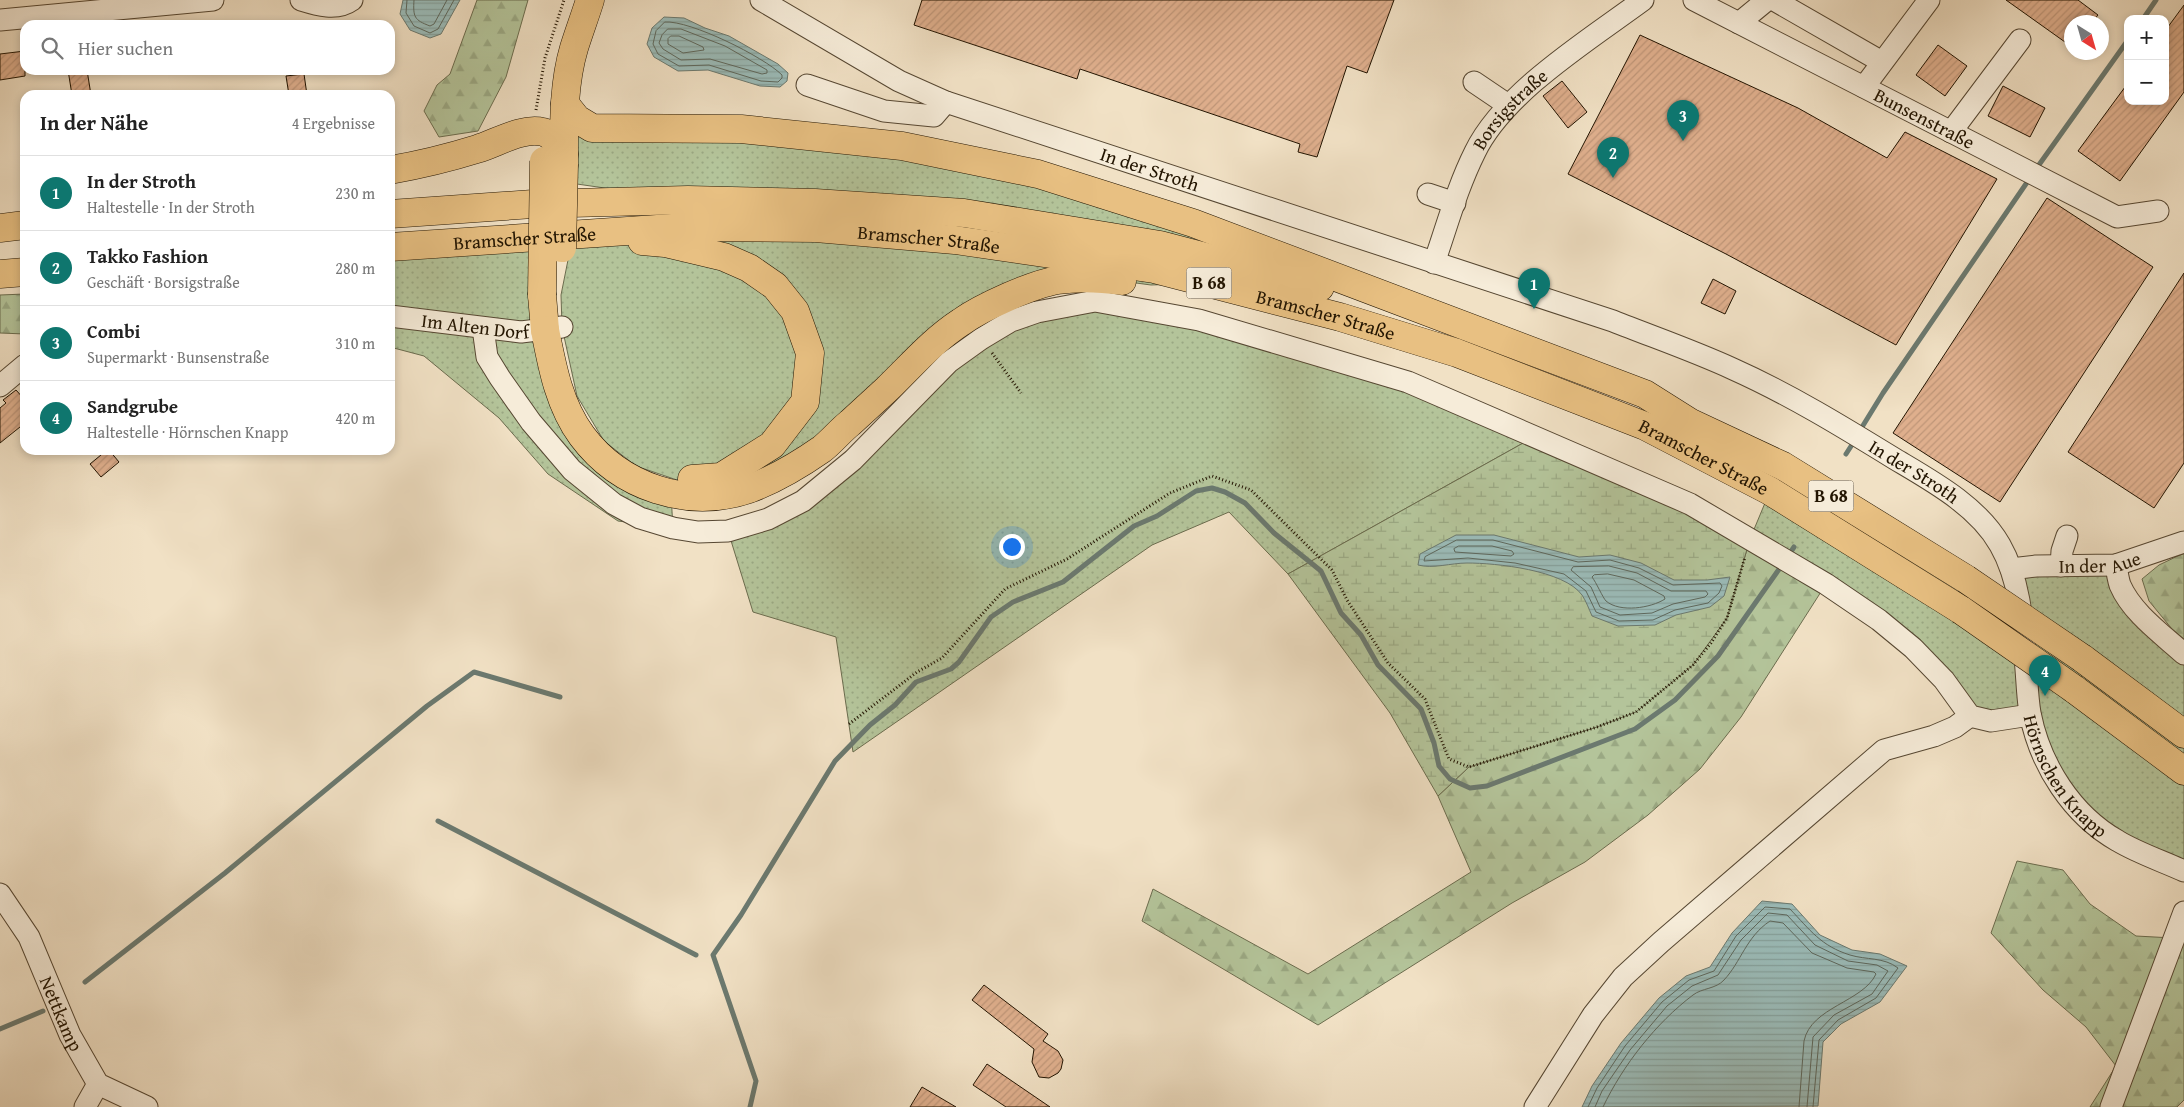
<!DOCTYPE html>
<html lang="de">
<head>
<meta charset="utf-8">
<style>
	:root { --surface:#fff; --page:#f2f2f2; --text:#222; --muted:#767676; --line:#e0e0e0; --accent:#0f766e }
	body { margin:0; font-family:"Gentium Book Plus",serif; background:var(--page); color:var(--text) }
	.controls { position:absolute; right:15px; top:15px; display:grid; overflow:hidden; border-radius:10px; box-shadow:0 2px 8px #0003 }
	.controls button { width:45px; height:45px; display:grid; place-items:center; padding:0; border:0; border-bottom:1px solid var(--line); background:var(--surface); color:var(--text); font:25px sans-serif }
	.compass { position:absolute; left:2064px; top:15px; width:45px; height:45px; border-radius:50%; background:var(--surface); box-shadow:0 2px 8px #0003; rotate:143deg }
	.you { position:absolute; left:1011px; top:546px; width:18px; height:18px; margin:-12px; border:4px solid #fff; border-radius:50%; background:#1a73e8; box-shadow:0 0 0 8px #1a73e833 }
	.badge { display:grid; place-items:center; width:32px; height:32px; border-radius:50%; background:var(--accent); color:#fff; font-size:16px; font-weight:700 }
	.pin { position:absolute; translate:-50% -41px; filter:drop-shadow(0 1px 2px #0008) }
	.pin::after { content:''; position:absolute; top:26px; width:18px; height:15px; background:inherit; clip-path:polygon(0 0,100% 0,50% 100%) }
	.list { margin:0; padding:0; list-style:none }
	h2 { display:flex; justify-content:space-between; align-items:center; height:65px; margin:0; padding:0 20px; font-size:21px }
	h2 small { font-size:16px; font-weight:400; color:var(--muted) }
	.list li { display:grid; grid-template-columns:32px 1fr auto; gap:15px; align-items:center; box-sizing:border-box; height:75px; padding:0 20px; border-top:1px solid var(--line) }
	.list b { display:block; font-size:19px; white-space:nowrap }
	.list p { margin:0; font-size:16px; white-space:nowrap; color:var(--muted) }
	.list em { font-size:16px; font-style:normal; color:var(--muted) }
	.icon { flex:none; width:28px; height:28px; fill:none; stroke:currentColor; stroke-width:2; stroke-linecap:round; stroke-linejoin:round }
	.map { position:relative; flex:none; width:2184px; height:1107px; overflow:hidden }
	.search { position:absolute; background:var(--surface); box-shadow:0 2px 8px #0003; left:20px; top:20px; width:375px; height:55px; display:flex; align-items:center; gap:12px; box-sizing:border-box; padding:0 18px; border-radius:15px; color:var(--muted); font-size:19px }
	.panel { position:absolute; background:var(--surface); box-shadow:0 2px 8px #0003; left:20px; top:90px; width:375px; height:365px; border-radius:15px }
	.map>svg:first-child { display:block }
	.grass { fill:url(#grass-dots); stroke:#6b6c4e }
	.forest { fill:url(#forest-firs); stroke:#6b6c4e }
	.wetland { fill:url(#wetland-marsh); stroke:#6b6c4e }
	.water { fill:url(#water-rules); stroke:#6b796f }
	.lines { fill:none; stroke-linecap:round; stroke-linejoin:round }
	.shore { stroke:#5e685d; stroke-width:1 }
	.stream { stroke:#6b796f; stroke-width:5 }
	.building { fill:url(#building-hatch); stroke:#221401 }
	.minor-casing { stroke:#564732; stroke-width:23 }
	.major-casing { stroke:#221401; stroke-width:29 }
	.highway-casing { stroke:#221401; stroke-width:29 }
	.path { stroke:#221401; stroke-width:3; stroke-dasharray:1 2.5; stroke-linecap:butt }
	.minor { stroke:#f6ecd9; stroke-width:21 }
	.major { stroke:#e8c082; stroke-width:28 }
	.highway { stroke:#e8c082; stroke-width:28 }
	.major-bridge-casing { stroke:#221401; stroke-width:29; stroke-linecap:butt }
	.highway-bridge-casing { stroke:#221401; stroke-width:29; stroke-linecap:butt }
	.major-bridge { stroke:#e8c082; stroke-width:28 }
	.highway-bridge { stroke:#e8c082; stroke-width:28 }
	.labels { text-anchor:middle; stroke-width:4; stroke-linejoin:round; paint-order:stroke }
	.shield { fill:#f6ecd9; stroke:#625542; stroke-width:1 }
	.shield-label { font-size:18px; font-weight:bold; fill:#221401 }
	.street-label { font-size:19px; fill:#221401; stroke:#f6ecd9 }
</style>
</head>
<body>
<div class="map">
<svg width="2184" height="1107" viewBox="0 0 2184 1107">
	<defs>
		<pattern id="grass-dots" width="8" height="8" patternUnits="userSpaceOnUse" patternTransform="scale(1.25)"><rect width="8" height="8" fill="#b4c49a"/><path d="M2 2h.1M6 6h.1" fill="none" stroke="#9aa883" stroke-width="1.8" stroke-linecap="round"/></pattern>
		<pattern id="forest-firs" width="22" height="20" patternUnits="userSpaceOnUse" patternTransform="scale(1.25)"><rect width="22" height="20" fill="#b4c49a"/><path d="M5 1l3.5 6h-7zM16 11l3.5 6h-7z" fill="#9aa883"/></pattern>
		<pattern id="wetland-marsh" width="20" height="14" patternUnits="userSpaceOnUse" patternTransform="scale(1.25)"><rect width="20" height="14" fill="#b4c49a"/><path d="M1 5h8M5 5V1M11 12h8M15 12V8" fill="none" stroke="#9aa883"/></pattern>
		<pattern id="water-rules" width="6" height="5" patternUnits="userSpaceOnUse" patternTransform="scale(1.25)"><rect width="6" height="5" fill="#9bbcb9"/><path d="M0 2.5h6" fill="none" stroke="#85a19d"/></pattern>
		<pattern id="building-hatch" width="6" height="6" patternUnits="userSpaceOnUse" patternTransform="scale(1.25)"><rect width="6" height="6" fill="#dfaf8d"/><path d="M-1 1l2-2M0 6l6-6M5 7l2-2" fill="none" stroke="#bf9678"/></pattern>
	</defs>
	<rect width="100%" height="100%" fill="#f1e1c5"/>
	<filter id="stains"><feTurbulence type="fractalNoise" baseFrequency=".004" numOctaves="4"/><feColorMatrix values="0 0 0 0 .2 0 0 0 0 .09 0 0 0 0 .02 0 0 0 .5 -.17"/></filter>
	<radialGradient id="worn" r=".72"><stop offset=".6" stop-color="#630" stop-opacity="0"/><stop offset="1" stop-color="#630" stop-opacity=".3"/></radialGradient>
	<path class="grass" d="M577,119L741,129L1038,174L1469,326L1160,245L688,200L563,182Z
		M816,228L1209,283L1151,285L1099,278L1010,296L787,472L677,480L636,466L604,441L577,396L562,327L561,295L573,235Z
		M533,237L582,437L671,494L673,528L618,521L548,474L499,418L424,356L390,347V247Z
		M1066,305L1199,320L1534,437L1288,574L1229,512L1152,545L853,752L836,637L753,612L728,531L803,501L949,362Z
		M1783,466L2019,615L2011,569L2116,565L2120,585L2184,654V871L2094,825L2034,727L1991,721L1944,680L1750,539L1770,491Z"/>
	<path class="forest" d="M477,0H528L506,77L478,131L439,137L424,111L437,85L450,74Z
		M25,294V334L0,333V295Z
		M1750,539L1826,584L1741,717L1700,769L1648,815L1585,862L1512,903L1318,1025L1142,921L1153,889L1308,974L1471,872L1438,796L1469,767L1597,727L1693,665L1727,618Z
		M2184,553V639L2172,629L2149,601L2142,579L2159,565Z
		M2017,861L2063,870L2090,904L2136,936L2173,938L2184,912V1100L2177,1107H2090L2116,1066L2086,1027L2043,990L1991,933Z"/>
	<path class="wetland" d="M1534,437L1750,539L1727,618L1693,665L1664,689L1636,712L1597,727L1469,767L1438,796L1390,713L1288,574Z"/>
	<path class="water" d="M403,0H460L441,34L430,38L410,30L400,14Z
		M664,17L684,18L705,28L729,36L778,64L788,73L787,81L780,87L760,86L708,70L678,71L654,57L647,44L652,28Z
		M1456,535H1494L1579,557L1610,555L1641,563L1674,580H1707L1730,577L1724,596L1710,607L1676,615L1655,625L1618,626L1592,616C1589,609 1586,601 1582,595C1564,570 1496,563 1467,563C1451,563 1433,569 1418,565L1420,554Z
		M1762,901L1792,904L1820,935L1852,950L1880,954L1907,966L1880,1002L1841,1024L1823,1042L1818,1106L1582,1107L1592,1086L1621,1043L1659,998L1686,976L1710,967L1732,933Z"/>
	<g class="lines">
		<path class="shore" d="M407,0L406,13L414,26L430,33L438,29L454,0
			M414,0C413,17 414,20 430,26L434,24L447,0
			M665,22C690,20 764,57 782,75V78L778,82L761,81L709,65L679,66L658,54L653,44L656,31Z
			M668,29H681L725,46L767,70V73L762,74L710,59L681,60L663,49L659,43L662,35Z
			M671,36H679L703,47L704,50L683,53L668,44V39Z
			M1457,540H1493L1578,562L1610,560L1639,568L1673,585L1720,583L1722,586L1719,593L1708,603L1675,610L1653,620L1619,621L1596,612L1586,591L1564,574L1515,563L1468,558L1424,561L1425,557Z
			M1459,546H1492L1512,551L1514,554L1511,556L1455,552L1454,549Z
			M1609,566L1637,573L1671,591H1706L1708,594L1705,597L1673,604L1652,613L1620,615L1600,607L1591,587L1571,570L1573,567Z
			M1608,574L1634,580L1664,596L1665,599C1651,608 1620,613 1606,601C1603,598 1596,582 1592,577L1594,575Z
			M1588,1107L1597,1088L1625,1046L1662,1002L1689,980L1714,971L1736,936L1765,907L1790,909C1810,930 1821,946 1850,955C1866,960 1884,957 1898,968L1876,998L1838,1020L1819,1040L1813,1107
			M1595,1107L1602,1091L1630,1050L1667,1006L1692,986L1718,975L1741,940L1768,913L1787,915L1815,945L1848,961L1877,965L1888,971L1872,994L1834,1015L1813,1037L1807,1107
			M1603,1107C1623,1065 1656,1023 1693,995C1702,988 1716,989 1724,980C1741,962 1746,937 1770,921L1783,923L1812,953L1847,968L1874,972L1876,974C1863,1002 1811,1007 1804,1041L1799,1107"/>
		<path class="stream" d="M2143,19L2156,0
			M2036,169L2128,40
			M1859,432L1883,393L2030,178
			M1846,454L1855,440
			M1788,556L1794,547
			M438,821L696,955
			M85,982L225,873L427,706L474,672L560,697
			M0,1029L43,1011
			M750,1107L756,1081L713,955L741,915L835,761L870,725L895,705L916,682L951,669L959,662L991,617L1013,602L1063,582L1134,526L1157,516L1196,491L1212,488L1225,492L1245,503L1274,533L1321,571L1341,613L1361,635L1378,665L1421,709L1434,743L1439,766L1450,779L1470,788L1487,786L1635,729L1675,700L1718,656L1782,565"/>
	</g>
	<path class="building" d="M922,0H1394L1367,73L1347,66L1317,157L1298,152L1300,144L1080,69L1077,79L914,25Z
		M2006,0H2078L2098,15L2092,22H2072V47Z
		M2184,5V92L2120,181L2078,151L2128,83V101H2165V31Z
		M1640,35L1798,108L1887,158L1905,132L1997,179L1896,345L1726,254L1568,174Z
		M1938,45L1967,66L1945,96L1916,75Z
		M25,51V76L0,80V54Z
		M68,70H87L91,95H72Z
		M304,74L307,95H289L286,76Z
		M1562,81L1587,112L1568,128L1543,96Z
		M2003,86L2045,108L2030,137L1988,116Z
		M2047,198L2153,267L2000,502L1893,433Z
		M2184,273V463L2154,508L2068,452Z
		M1713,279L1736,291L1725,314L1701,303Z
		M16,390L25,400V423L0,443V408L6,403L3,400Z
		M107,450H109L119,462L101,477L90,464Z
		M984,985L1048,1034L1043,1041L1058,1051L1063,1060L1061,1069L1058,1073L1049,1078L1039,1077L1032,1062L1034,1049L972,1000Z
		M987,1064L1050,1107H1006L973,1085Z
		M922,1087L956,1107H910Z"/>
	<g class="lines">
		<defs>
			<g id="minor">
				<path d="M301,0C317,5 337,11 352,0"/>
				<path id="s1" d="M761,0L899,81L946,102L1613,321C1653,337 1694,351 1733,369C1789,394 1843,427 1895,459C1932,481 1978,506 2000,545C2019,578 2023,621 2025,658C2027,676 2027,695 2030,713C2040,765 2072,815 2118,841C2138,853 2162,861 2184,871"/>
				<path id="s2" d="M1694,0L2117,217L2158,211"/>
				<path d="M1774,0L1882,62"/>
				<path d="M0,20L213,0"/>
				<path d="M1739,23L1767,0"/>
				<path d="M1474,82L1508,105"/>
				<path d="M807,85L884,111L934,116L946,102"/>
				<path d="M1864,87L1929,0"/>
				<path d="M1951,132L2020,40"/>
				<path d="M1428,194L1455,203"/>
				<path id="s3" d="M1434,263C1447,226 1457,188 1475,152C1504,92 1589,40 1643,0"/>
				<path id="s4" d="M390,316L521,332L562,327"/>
				<path d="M483,328L487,357L500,378L531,422L572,470L614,504L640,518L673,528L698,532L728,531L768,519L803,501L853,460L949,362L981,339L1011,321L1037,312L1095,301L1199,320L1408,382L1690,504L1826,584L1879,620L1913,648L1944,680L1970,716L1991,721L2030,715"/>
				<path d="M0,386L25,365"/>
				<path d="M2116,565C2117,572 2118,579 2120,585C2132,613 2162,634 2184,654"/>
				<path d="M2061,566L2062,551L2067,536"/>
				<path id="s5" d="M2011,569L2036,566L2116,565L2184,542"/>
				<path id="s6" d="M0,894L29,937L70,1035L98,1084L147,1107"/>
				<path d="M85,1107L98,1084"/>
				<path d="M1535,1107L1593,1015L1623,977L1661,942L1884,750L1934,736L1955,727L1970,716"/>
				<path d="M2111,1107L2184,912"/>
			</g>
			<path id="major" d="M564,164C564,125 563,85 574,48C579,32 585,16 590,0
				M542,295L545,330"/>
			<g id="highway">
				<path d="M565,104L577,119L592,128L741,129L902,146L1038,174L1193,223L1645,394L1691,423L1783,466L1966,579"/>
				<path d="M390,170C419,165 448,158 477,149C497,143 522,127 543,132C553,134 559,146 564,154"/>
				<path d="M390,214L533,204L688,200L815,203L964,213L1160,245L1320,287"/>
				<path d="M0,228L25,225"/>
				<path d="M642,241L665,243L724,257L749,268L775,286L795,311L810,353L805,402L772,445L721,477L692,479"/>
				<path id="s7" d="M390,247L687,227L816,228L955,240L1154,269L1340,317L1457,353L1645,426L1770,491L1961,610"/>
				<path d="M0,274L25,272"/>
				<path d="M545,330C552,366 559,405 582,436C620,487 688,510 749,489C776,479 799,465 822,449C832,441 840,431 850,423C862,412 874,401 886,390C911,366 932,341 961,322C982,307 1033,284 1058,280C1079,277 1101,278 1122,281"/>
				<path d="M2082,658L2184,734"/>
				<path d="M2074,689L2184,771"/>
			</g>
		</defs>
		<use href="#minor" class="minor-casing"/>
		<use href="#major" class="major-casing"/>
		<use href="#highway" class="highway-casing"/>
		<path class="path" d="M536,110L545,58L564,0
			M992,353L1021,393
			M849,724L917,672L942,658L1005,589L1067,559L1170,493L1212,476L1251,490L1332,570L1347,600L1388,663L1425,699L1449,759L1469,767L1597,727L1636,712L1693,665L1711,643L1727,618L1745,557"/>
		<use href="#minor" class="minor"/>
		<use href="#major" class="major"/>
		<use href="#highway" class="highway"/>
		<defs>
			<path id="major-bridge" d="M562,248L564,164
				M542,295L544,161"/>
			<path id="highway-bridge" d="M1966,579L2082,658
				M1961,610L2074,689"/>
		</defs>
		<use href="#major-bridge" class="major-bridge-casing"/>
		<use href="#highway-bridge" class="highway-bridge-casing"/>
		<use href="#major-bridge" class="major-bridge"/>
		<use href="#highway-bridge" class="highway-bridge"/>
	</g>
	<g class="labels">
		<g class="shield">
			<rect x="1186.5" y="267.5" width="45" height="31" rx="4"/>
			<rect x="1808.5" y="480.5" width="45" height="31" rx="4"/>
		</g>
		<g class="shield-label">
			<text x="1209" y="289">B 68</text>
			<text x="1831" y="502">B 68</text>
		</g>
		<g class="street-label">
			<text dy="7" stroke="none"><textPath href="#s3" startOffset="174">Borsigstraße</textPath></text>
			<text dy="7" stroke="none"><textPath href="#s2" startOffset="259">Bunsenstraße</textPath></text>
			<text dy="7" stroke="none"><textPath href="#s1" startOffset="426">In der Stroth</textPath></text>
			<text dy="7" stroke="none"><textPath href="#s7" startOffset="135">Bramscher Straße</textPath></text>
			<text dy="7" stroke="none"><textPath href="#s7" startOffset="540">Bramscher Straße</textPath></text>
			<text dy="7" stroke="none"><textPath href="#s7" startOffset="945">Bramscher Straße</textPath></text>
			<text dy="7" stroke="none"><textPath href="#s4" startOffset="86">Im Alten Dorf</textPath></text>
			<text dy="7" stroke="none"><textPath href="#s7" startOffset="1350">Bramscher Straße</textPath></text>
			<text dy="7" stroke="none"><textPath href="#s1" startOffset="1251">In der Stroth</textPath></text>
			<text dy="7" stroke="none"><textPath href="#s5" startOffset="89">In der Aue</textPath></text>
			<text dy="7" stroke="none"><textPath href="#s1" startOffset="1611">Hörnschen Knapp</textPath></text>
			<text dy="7" stroke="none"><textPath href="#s6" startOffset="135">Nettkamp</textPath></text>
		</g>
	</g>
	<rect width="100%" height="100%" filter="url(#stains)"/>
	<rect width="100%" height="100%" fill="url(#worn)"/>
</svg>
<div class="controls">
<button>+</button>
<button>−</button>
</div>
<svg class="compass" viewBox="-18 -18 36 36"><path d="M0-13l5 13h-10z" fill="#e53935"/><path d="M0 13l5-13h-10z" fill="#767676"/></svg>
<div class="you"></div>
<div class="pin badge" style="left:1534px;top:309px">1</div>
<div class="pin badge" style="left:1613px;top:178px">2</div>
<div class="pin badge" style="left:1683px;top:141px">3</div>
<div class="pin badge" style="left:2045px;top:696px">4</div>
<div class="search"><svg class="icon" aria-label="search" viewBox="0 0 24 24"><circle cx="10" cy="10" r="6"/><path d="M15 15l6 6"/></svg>Hier suchen</div>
<section class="panel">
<h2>In der Nähe<small>4 Ergebnisse</small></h2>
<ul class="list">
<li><span class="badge">1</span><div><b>In der Stroth</b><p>Haltestelle · In der Stroth</p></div><em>230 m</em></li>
<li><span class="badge">2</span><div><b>Takko Fashion</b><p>Geschäft · Borsigstraße</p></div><em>280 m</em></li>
<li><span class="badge">3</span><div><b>Combi</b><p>Supermarkt · Bunsenstraße</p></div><em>310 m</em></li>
<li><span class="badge">4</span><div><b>Sandgrube</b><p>Haltestelle · Hörnschen Knapp</p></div><em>420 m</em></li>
</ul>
</section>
</div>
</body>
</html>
